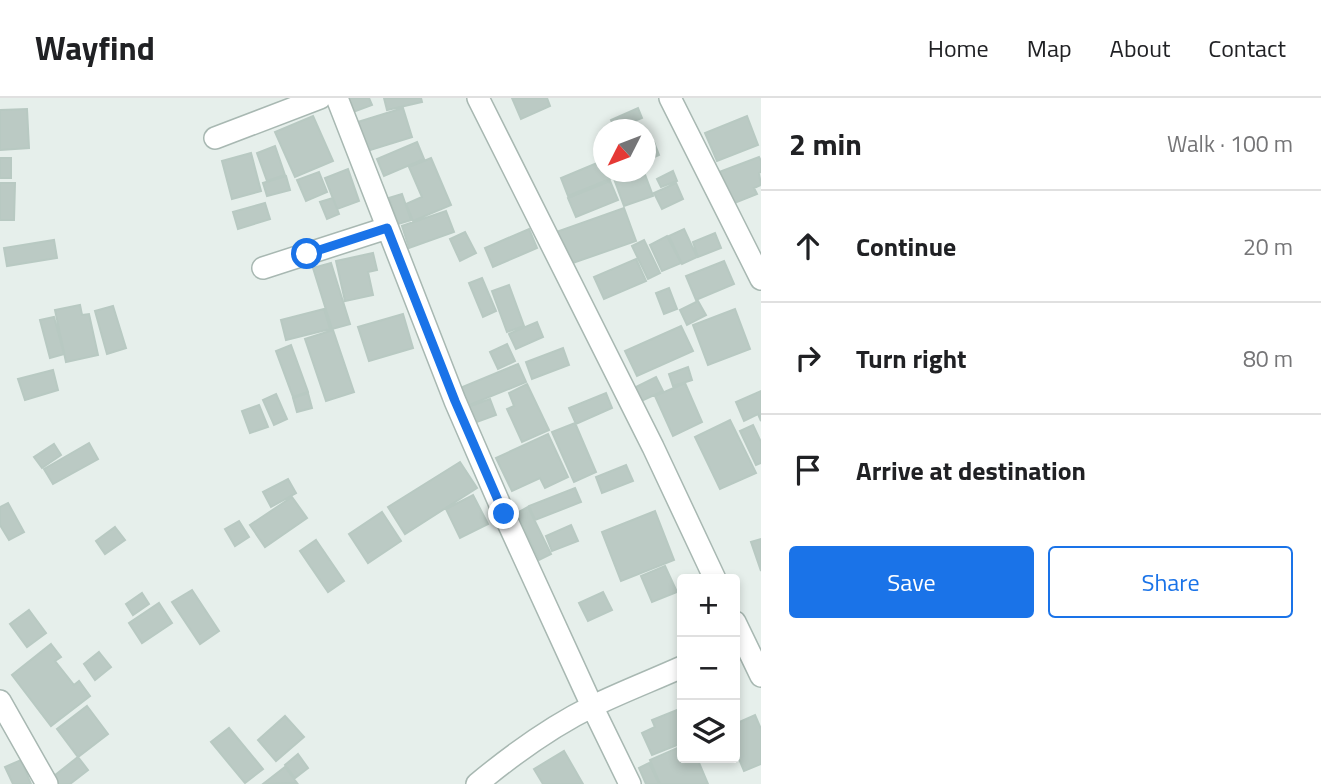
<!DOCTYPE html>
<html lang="en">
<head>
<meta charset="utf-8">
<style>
	:root { --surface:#fff; --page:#f2f2f2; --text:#202124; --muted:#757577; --line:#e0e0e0; --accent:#1a73e8 }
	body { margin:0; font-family:"Titillium Web",sans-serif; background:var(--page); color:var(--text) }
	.controls { position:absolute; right:21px; bottom:21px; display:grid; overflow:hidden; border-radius:7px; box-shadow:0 4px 10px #0003 }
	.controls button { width:63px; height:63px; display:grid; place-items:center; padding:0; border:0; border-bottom:2px solid var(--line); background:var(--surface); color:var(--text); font:35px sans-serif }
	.compass { position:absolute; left:593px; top:21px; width:63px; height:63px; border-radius:50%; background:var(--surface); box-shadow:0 4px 10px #0003; rotate:228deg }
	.stop { position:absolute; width:21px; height:21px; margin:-16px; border:5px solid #1a73e8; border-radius:50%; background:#fff }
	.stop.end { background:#1a73e8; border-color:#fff; box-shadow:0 2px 7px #0008 }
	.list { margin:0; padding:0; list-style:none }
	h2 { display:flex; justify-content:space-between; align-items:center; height:91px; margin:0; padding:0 28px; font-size:30px }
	h2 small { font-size:23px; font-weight:400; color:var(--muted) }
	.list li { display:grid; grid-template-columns:46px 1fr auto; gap:21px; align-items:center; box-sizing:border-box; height:112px; padding:0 28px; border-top:2px solid var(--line) }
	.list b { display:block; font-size:26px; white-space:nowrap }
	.list em { font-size:23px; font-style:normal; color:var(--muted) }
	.actions { display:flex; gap:14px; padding:21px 28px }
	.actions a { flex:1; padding:16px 0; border:2px solid var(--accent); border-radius:7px; text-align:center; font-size:24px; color:var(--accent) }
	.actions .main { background:var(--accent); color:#fff }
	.icon { flex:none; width:38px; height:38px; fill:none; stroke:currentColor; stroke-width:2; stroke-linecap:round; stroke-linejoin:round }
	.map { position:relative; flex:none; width:761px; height:686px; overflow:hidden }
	header { display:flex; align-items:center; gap:42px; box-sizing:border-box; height:98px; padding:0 35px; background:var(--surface); border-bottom:2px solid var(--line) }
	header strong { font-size:33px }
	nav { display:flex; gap:38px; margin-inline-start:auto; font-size:24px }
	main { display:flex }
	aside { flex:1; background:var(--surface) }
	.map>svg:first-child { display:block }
	.building { fill:#bbcac4; stroke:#b8c9c2; stroke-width:2 }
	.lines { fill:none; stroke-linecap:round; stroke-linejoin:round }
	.minor-casing { stroke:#a8b8b2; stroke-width:24 }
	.minor { stroke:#fff; stroke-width:21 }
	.route { stroke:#1a73e8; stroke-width:9 }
</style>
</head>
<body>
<header>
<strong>Wayfind</strong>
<nav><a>Home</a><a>Map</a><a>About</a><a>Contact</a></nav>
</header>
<main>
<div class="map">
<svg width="761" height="686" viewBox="0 0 761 686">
	<rect width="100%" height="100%" fill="#e6efeb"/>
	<path class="building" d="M339,0H369L372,7L345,17Z
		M384,0H421L422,4L387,12Z
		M512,0H547L550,8L521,21Z
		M403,10L412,39L367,53L358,24Z
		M638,10L642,20L615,31L611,22Z
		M27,11L29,50L0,52V12Z
		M313,18L333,63L295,79L275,34Z
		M747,18L758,47L717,63L705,35Z
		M417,44L424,61L384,78L377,61Z
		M654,44L659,57L646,63V47Z
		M275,48L285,77L267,83L257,55Z
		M251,55L261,93L232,101L222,63Z
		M759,59L761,63V74L759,75L761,87L754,90L757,96L732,106L719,74Z
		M0,60H11V80H0Z
		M431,60L451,107L413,123L406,106L422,99L409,69Z
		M602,63L604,74H607L610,81L568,98L561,80Z
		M348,71L359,103L337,111L325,80Z
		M673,73L677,83L661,89L657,81Z
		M319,74L327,94L306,103L297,82Z
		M624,74H644L653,98L624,108L613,78Z
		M286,78L290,92L267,98L263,85Z
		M610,83L618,102L576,119L568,100Z
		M0,85H15L14,122H0Z
		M676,85L683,101L662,111L654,95Z
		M402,96L411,122L398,126L389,100Z
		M333,100L339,116L327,121L320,104Z
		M265,105L270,121L238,131L233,114Z
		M624,110L636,143L567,167L556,134Z
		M446,113L454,134L409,150L402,128Z
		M529,131L537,150L493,169L485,150Z
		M684,131L697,159L682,166L669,138Z
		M465,134L476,155L460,163L450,141Z
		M715,135L721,150L698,159L693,144Z
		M667,138L681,165L662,173L650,147Z
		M54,142L57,160L7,168L4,150Z
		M644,142L660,175L648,181L632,148Z
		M373,155L377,172L368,174L373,197L345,203L336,163Z
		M636,161L646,183L604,201L594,179Z
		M724,163L734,186L696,202L686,178Z
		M331,165L350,226L332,231L313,170Z
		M482,180L496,213L483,219L469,185Z
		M509,187L524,228L507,234L492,193Z
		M669,190L677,211L664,216L656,195Z
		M698,203L706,217L687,227L680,212Z
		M80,207L82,217L89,216L98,257L66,264L55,212Z
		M113,208L126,250L107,256L95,213Z
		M324,211L330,231L286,242L281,222Z
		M735,211L750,251L708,267L693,227Z
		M403,216L413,250L369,263L358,229Z
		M54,219L64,256L50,260L40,222Z
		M537,224L543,239L516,251L509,236Z
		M681,228L693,253L637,278L625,253Z
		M333,232L354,294L326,303L305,241Z
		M507,246L515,263L498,271L490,254Z
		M291,247L308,294L293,299L276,253Z
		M563,250L569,267L532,281L526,264Z
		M518,266L526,284L467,308L460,290Z
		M688,269L692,282L673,288L669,276Z
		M53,272L58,292L25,302L18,281Z
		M656,279L663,293L637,305L630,292Z
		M685,285L702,324L673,338L655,298Z
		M527,286L549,332L522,344L507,311L514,308L509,295Z
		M761,293V323L758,316L744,323L736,304Z
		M308,295L312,310L297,314L293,300Z
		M606,295L612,310L576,326L569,310Z
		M276,296L287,321L274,327L263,302Z
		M490,301L496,317L474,325L468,309Z
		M259,307L268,329L250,335L242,313Z
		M730,322L756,375L720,391L695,339Z
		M575,325L596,374L574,384L552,334Z
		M753,327L761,344V365L756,367L740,333Z
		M548,336L568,379L545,390L540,380L512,393L496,360Z
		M89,345L98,361L53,386L44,371Z
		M54,346L61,357L42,370L34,359Z
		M460,364L477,390L405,436L388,409Z
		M626,367L633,383L602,395L596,379Z
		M288,381L296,395L271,409L263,394Z
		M575,390L581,404L535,422L529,408Z
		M473,397L488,426L460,440L446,411Z
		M292,399L307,420L265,449L250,427Z
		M8,405L24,434L9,442L0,427V409Z
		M528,409L551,456L539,462L517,415Z
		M655,413L674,462L621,483L602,434Z
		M382,414L401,443L368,465L349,436Z
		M239,423L249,439L235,448L225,431Z
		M571,427L578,443L552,453L546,438Z
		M115,429L125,442L105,456L96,443Z
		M761,441V473L751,444Z
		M316,442L344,483L328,494L300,453Z
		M665,468L677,494L652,504L641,478Z
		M192,492L219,533L200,546L172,504Z
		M603,494L612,512L588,523L579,505Z
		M142,495L149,506L133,517L126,506Z
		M159,505L172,525L142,545L129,525Z
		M29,512L46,535L27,549L10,526Z
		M51,546L61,559L55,563L74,587L79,583L90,598L51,628L12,577Z
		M99,554L111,569L95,582L84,566Z
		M87,608L108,636L78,659L57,631Z
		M682,610V645L652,657L642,635L655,629L652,622Z
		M755,617L761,631V666L744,673L735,651V626Z
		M285,618L304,639L276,663L258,642Z
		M229,630L263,671L245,685L211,644Z
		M682,648V660H697L708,686H660L650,662Z
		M564,653L583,686H543L534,671Z
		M298,656L308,670L295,680L285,667Z
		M78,659L88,672L70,686H55L50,681Z
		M21,662L31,686H13L5,669Z
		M649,665L659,686H646L639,670Z
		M285,669L297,685L263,686Z"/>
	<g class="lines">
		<defs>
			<path id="minor" d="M337,0L455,303L504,416L592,608L630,686
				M478,0L653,349L715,481
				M670,0L761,181
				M215,40L320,0
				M263,170L387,130
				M735,524L761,578
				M0,603L47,686
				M477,686C512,657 552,628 593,608C622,594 653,582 682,569"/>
		</defs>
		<use href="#minor" class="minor-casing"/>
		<use href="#minor" class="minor"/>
	</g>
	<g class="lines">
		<path class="route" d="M307,156L387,130L455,303L504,416"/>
	</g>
</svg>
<div class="controls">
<button>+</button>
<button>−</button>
<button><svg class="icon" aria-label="layers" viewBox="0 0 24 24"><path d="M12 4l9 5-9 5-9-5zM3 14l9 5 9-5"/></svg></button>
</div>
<svg class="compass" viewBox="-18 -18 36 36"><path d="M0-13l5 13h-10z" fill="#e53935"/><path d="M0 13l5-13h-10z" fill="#757577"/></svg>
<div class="stop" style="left:307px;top:156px"></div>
<div class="stop end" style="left:504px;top:416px"></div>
</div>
<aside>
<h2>2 min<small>Walk · 100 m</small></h2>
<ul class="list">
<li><svg class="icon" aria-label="ahead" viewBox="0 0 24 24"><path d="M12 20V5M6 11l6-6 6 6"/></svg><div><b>Continue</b></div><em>20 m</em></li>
<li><svg class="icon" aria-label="right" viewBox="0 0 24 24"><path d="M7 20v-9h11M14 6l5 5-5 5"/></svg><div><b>Turn right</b></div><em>80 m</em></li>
<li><svg class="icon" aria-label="arrive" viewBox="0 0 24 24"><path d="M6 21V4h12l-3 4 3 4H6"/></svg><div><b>Arrive at destination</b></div></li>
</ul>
<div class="actions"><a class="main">Save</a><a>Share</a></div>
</aside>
</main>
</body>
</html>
